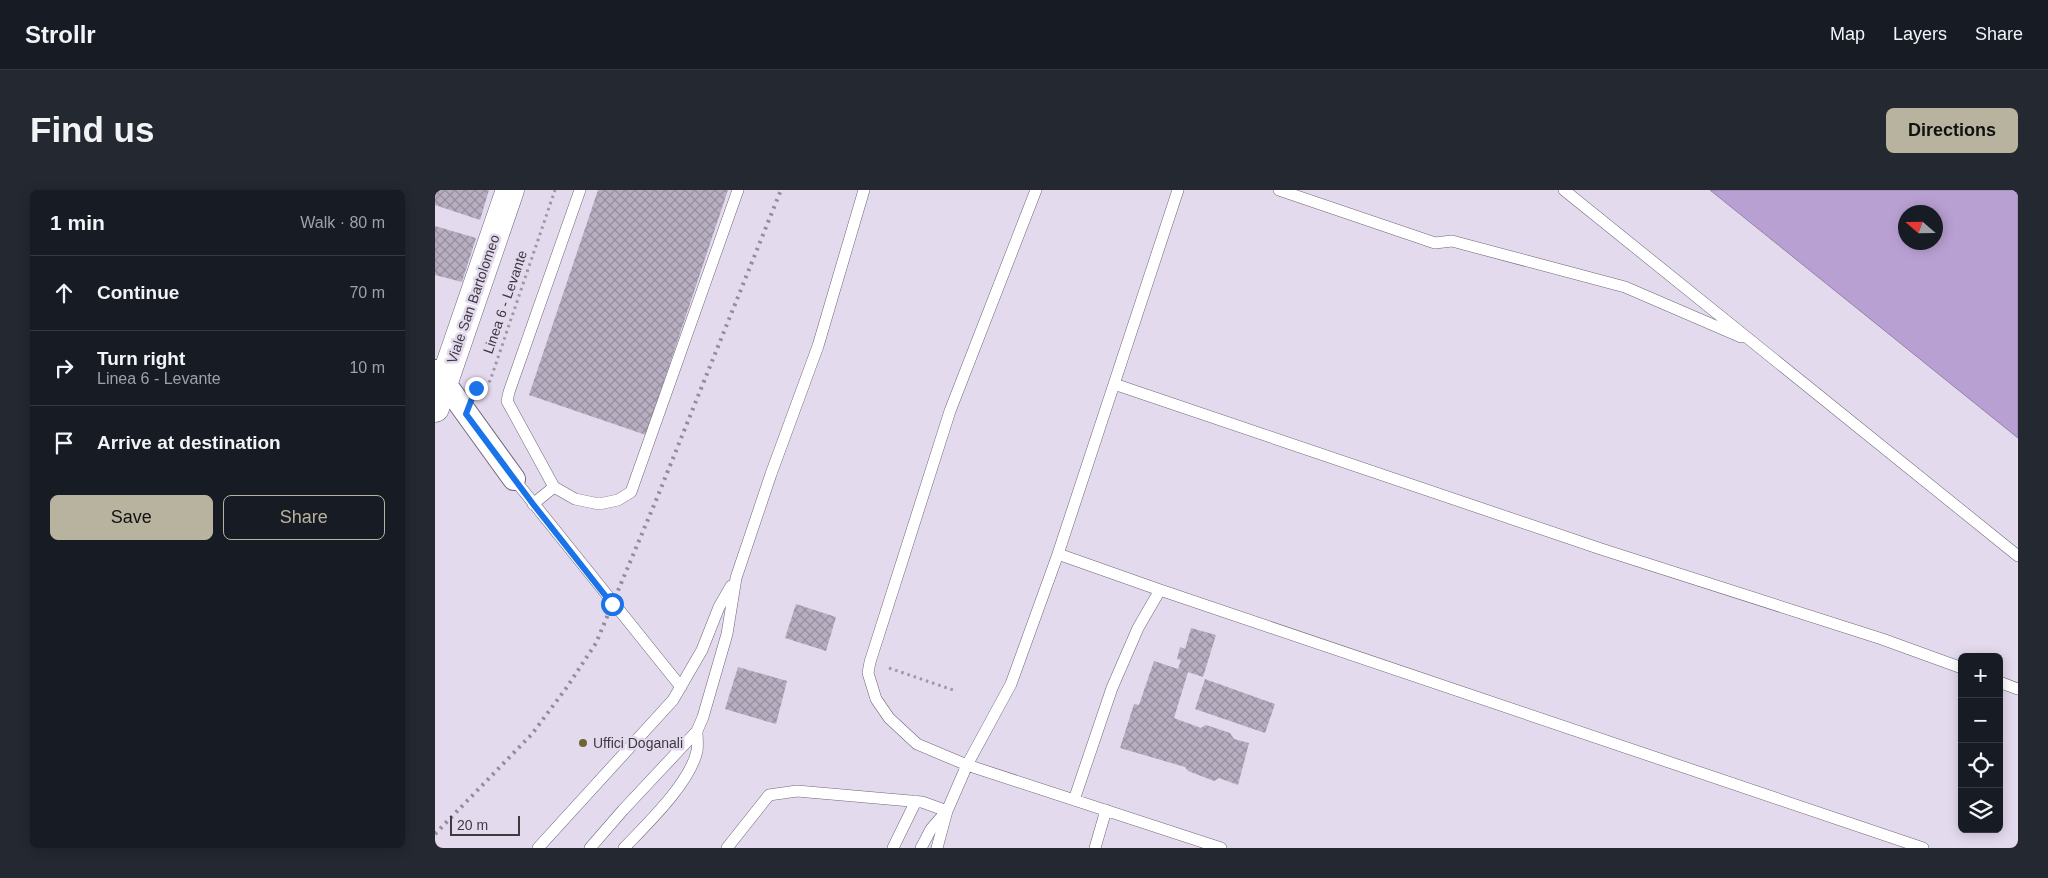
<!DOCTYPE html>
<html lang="en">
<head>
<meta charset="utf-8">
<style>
	:root { --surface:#171b24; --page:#242831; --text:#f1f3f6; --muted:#9ea1a6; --line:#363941; --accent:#b7b39e }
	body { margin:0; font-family:Helvetica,sans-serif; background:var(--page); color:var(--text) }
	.controls { position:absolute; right:15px; bottom:15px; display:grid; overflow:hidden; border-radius:8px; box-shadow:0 2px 12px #0003 }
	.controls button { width:45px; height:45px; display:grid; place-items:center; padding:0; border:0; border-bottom:1px solid var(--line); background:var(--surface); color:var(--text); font:25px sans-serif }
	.compass { position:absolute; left:1463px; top:15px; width:45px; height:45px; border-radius:50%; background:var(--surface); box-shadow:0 2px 12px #0003; rotate:290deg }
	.scale { position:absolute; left:15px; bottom:12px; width:70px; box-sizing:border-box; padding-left:5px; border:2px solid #3e3a42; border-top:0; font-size:14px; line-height:18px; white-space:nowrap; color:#3e3a42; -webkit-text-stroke:4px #e4daee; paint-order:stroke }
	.stop { position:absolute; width:15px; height:15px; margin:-11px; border:4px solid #1a73e8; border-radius:50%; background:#fff }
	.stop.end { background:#1a73e8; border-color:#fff; box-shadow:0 1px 5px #0008 }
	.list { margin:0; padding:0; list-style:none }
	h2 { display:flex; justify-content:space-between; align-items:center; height:65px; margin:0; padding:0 20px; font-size:21px }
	h2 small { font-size:16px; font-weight:400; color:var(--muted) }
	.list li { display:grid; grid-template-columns:32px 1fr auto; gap:15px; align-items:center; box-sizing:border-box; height:75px; padding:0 20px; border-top:1px solid var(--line) }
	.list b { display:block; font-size:19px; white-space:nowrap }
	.list p { margin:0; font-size:16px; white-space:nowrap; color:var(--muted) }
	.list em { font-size:16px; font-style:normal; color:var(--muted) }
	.actions { display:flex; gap:10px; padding:15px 20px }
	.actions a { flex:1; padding:11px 0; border:1px solid var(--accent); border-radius:8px; text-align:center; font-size:18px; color:var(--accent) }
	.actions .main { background:var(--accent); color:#111 }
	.icon { flex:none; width:28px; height:28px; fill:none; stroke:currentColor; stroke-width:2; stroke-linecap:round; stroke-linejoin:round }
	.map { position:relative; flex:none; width:1583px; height:658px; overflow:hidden; border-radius:8px }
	header { display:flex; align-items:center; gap:30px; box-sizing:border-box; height:70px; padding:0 25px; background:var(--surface); border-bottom:1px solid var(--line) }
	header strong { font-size:24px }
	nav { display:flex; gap:28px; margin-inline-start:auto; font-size:18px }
	.intro { display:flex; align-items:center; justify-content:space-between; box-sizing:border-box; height:120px; padding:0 30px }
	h1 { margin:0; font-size:35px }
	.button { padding:12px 22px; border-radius:8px; background:var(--accent); color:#111; font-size:18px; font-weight:700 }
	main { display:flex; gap:30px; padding:0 30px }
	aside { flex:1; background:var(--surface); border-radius:8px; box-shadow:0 2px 12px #0003 }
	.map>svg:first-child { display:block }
	.water { fill:#b9a0d3; stroke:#9481a8; fill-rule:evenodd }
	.building { fill:url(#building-cross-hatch) }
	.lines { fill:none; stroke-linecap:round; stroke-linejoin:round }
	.service-casing { stroke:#6e6677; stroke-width:12 }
	.minor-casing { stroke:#6e6677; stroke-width:24 }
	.secondary-casing { stroke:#6e6677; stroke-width:29 }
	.path { stroke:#9e97a6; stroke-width:3; stroke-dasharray:2.5 4; stroke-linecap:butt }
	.service { stroke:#fff; stroke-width:11 }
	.minor { stroke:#fff; stroke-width:22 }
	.secondary { stroke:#fff; stroke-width:28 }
	.rail { stroke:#938c9a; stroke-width:4; stroke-dasharray:2.5 5; stroke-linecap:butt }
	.route { stroke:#1a73e8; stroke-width:6 }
	.poi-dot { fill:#706532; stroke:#e4daee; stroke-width:2 }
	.labels { text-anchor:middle; stroke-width:5; stroke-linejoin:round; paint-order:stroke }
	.street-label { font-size:14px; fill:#3e3a42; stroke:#e4daee }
	.poi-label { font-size:14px; fill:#3e3a42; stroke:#e4daee; text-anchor:start }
</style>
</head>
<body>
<header>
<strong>Strollr</strong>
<nav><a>Map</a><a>Layers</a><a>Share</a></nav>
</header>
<div class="intro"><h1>Find us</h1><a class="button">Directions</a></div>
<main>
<aside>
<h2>1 min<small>Walk · 80 m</small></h2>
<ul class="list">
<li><svg class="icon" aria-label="ahead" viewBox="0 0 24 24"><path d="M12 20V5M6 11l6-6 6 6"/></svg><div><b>Continue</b></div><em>70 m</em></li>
<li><svg class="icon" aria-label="right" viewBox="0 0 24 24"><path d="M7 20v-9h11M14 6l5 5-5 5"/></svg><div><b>Turn right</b><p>Linea 6 - Levante</p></div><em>10 m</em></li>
<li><svg class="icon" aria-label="arrive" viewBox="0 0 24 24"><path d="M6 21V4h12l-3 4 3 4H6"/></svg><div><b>Arrive at destination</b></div></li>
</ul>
<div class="actions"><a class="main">Save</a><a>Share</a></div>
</aside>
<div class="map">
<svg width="1583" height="658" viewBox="0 0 1583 658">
	<defs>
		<pattern id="building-cross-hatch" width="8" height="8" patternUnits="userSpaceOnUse" patternTransform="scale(1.25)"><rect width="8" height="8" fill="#b7aec1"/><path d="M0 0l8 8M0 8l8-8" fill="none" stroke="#968f9e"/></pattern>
	</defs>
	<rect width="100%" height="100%" fill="#e4daee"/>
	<path class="water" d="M1275,0H1583V248ZM1470,22H1500V52H1470Z"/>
	<path class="building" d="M0,0H54L45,30L0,15Z
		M163,0H293L211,245L94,205Z
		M0,36L41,48L27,92L0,85Z
		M361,414L401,427L391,461L350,448Z
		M756,438L781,445L768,487L753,482L739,528L766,538L771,535L795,543L799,549L814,553L803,595L784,588L779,591L753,581L750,577L685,558L699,514L704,515L719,471L743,479L746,470L742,469L745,457L750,459Z
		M303,477L352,491L341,534L290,519Z
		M770,489L840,514L830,543L760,519Z"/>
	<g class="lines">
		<defs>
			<path id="service" d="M145,0L74,202L72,211L119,297L140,309L164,314L183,310L196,302L303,0
				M601,0L515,221L435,472L433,483L441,509L454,528L482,554L532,575L786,658
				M844,0L1000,53L1017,51L1190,97L1306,147
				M1129,0L1583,366
				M679,194L1166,359L1447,449L1527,478
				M79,289L246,497
				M98,314L119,297
				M623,364L725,400L703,438L677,498L639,610
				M725,400L1488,658
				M1564,492L1583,499
				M103,658L238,510L267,460L284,417L296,396
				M155,658L188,620L262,541L268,527L292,444L301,388L336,284L383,156L429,0
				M189,658C212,634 255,593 262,561C263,555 262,547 262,541
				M292,658L334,605L362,601L487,612L512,621
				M458,658L481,611
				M486,658L496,639L509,624
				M502,658L512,621L532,575L576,494L623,364L743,0
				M660,658L671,620"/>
			<path id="minor" d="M1,181L79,289"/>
			<path id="secondary" d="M0,218L75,0"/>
		</defs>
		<use href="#service" class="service-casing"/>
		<use href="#minor" class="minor-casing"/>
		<use href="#secondary" class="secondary-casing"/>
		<path class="path" d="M42,198L55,191L120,0
			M454,478L518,500"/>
		<use href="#service" class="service"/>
		<use href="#minor" class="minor"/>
		<use href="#secondary" class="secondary"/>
		<path class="rail" d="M0,644L97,544L132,497L161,453L222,308L346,0"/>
	</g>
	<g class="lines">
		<path class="route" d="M41,198L31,224L98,314L177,414"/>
	</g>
	<circle class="poi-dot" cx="148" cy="553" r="5"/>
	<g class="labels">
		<g class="street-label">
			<text transform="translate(38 109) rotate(-71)" y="5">Viale San Bartolomeo</text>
			<text transform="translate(70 112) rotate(-71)" y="5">Linea 6 - Levante</text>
		</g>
		<g class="poi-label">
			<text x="158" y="558">Uffici Doganali</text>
		</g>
	</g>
</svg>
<div class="controls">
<button>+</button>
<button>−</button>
<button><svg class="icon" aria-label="locate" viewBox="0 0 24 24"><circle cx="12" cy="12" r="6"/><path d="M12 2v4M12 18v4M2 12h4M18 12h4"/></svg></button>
<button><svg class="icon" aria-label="layers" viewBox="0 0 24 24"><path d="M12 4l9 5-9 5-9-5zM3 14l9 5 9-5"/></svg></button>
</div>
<svg class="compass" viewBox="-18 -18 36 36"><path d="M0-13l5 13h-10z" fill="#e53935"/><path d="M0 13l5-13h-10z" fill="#9ea1a6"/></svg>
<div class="scale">20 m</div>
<div class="stop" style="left:177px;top:414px"></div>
<div class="stop end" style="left:41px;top:198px"></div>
</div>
</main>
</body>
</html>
